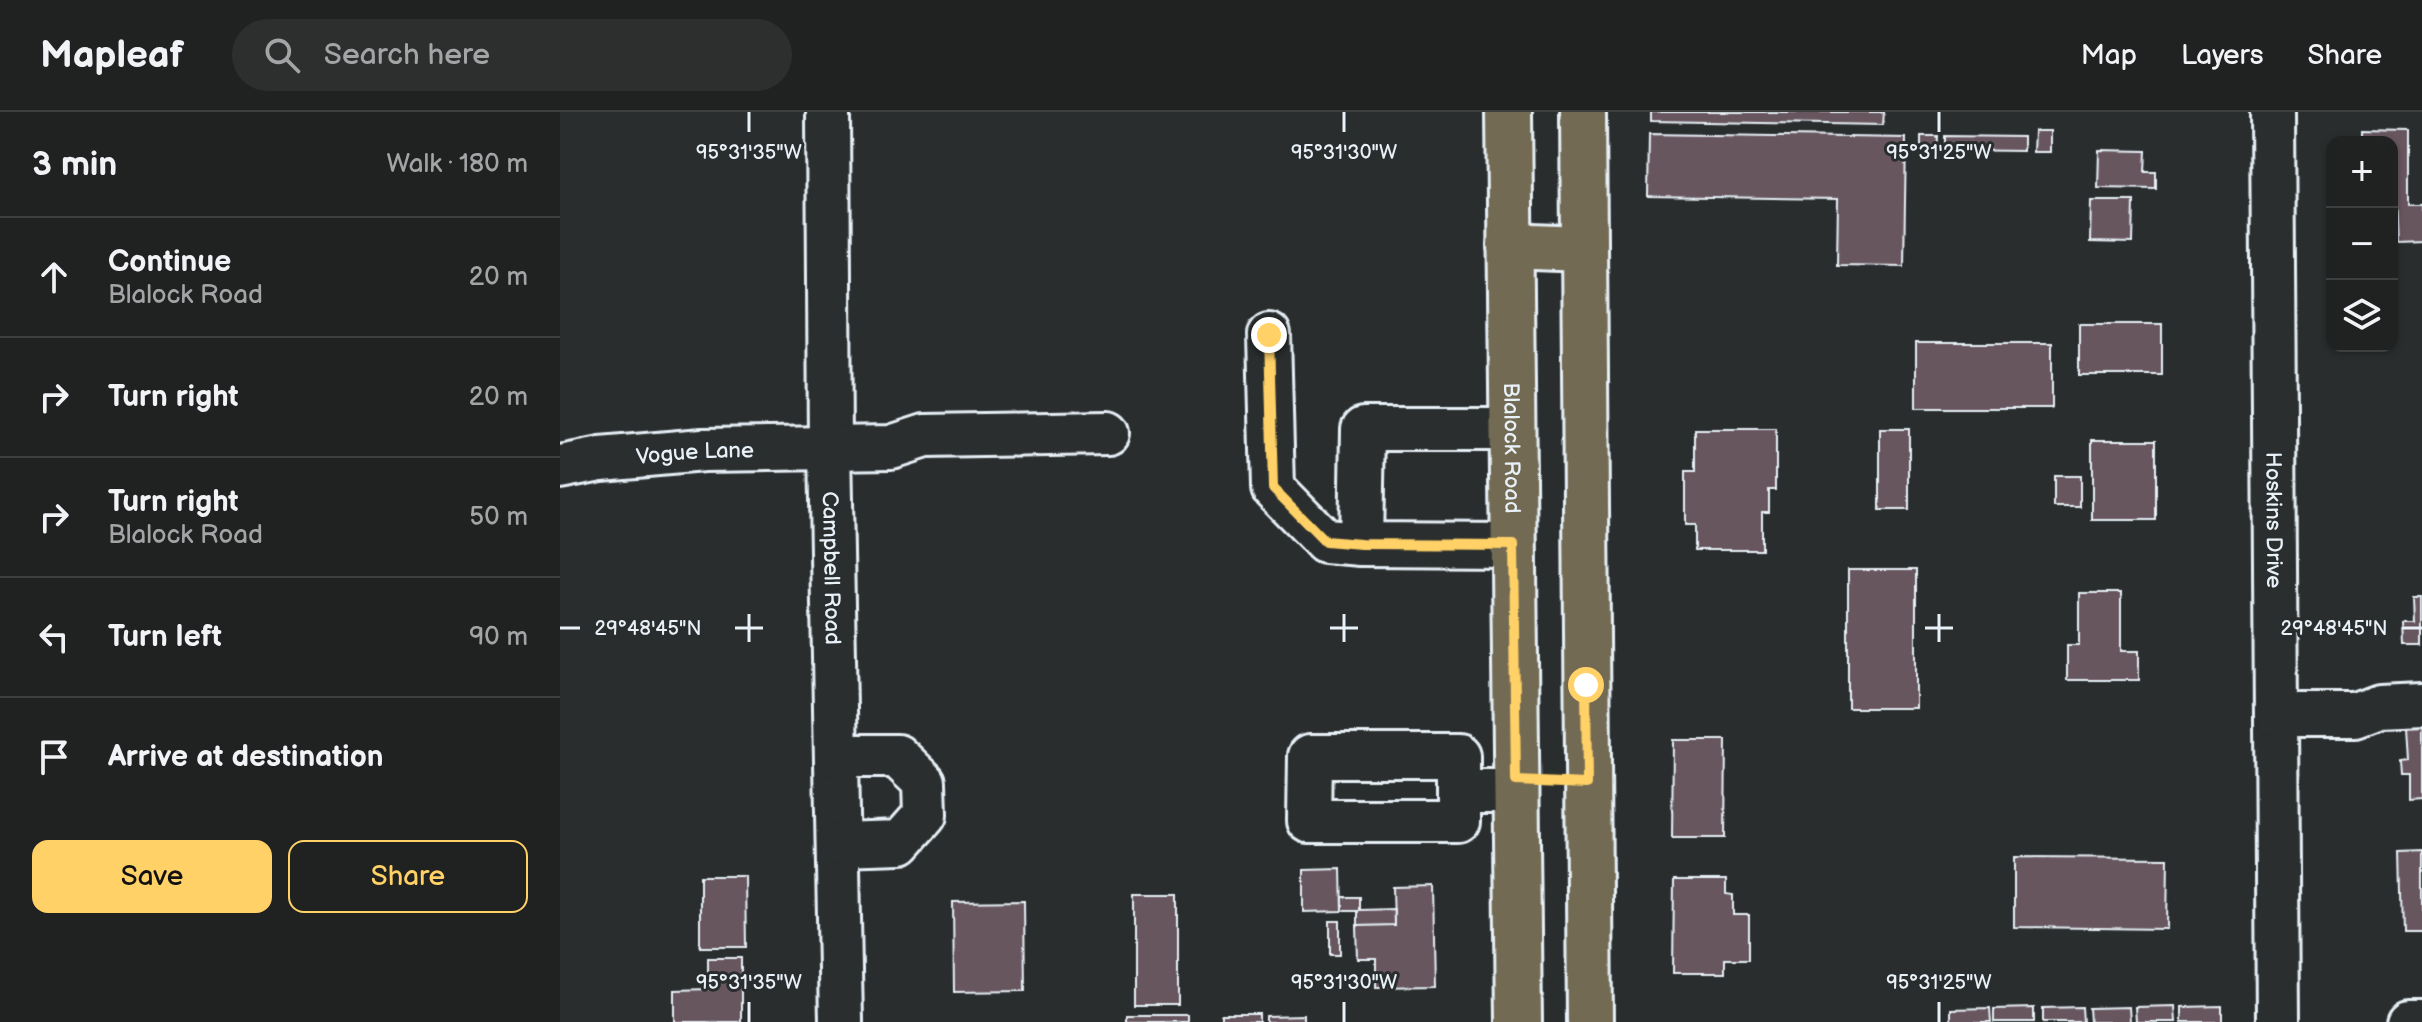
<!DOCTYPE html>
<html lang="en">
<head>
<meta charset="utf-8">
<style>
	:root { --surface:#202222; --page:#2d2f2f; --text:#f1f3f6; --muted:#a2a4a5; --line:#3d3f40; --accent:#ffd166 }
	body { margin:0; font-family:"Balsamiq Sans",sans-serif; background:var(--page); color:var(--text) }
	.controls { position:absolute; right:24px; top:24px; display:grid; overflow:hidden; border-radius:16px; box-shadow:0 2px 6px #0004 }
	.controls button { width:72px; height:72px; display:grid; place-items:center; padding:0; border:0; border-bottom:2px solid var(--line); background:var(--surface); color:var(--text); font:40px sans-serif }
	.stop { position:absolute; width:24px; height:24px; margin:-18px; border:6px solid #ffd166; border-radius:50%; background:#fff }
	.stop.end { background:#ffd166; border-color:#fff; box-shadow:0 2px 8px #0008 }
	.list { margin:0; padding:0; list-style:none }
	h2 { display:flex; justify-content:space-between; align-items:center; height:104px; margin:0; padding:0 32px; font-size:34px }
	h2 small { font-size:26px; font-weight:400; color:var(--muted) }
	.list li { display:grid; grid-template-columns:52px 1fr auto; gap:24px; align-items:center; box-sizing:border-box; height:120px; padding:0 32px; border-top:2px solid var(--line) }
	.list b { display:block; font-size:30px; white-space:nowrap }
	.list p { margin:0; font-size:26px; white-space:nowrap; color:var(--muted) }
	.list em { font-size:26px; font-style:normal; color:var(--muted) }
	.actions { display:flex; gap:16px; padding:24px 32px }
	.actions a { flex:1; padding:18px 0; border:2px solid var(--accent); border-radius:16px; text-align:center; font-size:28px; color:var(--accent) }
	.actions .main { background:var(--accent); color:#111 }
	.icon { flex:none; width:44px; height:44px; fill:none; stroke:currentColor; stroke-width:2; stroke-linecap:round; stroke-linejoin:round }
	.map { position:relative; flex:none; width:1862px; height:910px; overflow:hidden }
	header { display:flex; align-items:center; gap:48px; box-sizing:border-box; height:112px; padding:0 40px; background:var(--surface); border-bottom:2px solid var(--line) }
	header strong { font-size:38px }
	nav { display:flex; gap:44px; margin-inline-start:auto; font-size:28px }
	.search { width:560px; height:72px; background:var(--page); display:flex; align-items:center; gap:20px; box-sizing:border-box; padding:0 28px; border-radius:44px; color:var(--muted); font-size:30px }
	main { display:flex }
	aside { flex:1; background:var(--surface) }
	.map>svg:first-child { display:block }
	.building { fill:#68575f; stroke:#e8f1f8; stroke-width:2 }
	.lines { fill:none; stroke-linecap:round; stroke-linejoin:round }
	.minor-casing { stroke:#e8f1f8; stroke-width:48 }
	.major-casing { stroke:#e8f1f8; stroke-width:50 }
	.minor { stroke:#2a2d2e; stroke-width:42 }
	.major { stroke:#736b52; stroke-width:44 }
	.route { stroke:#ffd166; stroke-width:10 }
	.ticks { fill:none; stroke:#e8f1f8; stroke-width:3 }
	.labels { text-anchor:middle; stroke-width:6; stroke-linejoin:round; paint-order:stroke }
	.street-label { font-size:22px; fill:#e8f1f8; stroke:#2a2d2e }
	.ticks-label { font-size:20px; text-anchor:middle; fill:#e8f1f8; stroke:#2a2d2e; stroke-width:6; stroke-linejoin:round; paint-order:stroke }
</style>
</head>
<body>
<header>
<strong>Mapleaf</strong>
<div class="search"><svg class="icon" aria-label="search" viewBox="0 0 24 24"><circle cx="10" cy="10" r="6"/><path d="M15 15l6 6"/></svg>Search here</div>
<nav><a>Map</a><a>Layers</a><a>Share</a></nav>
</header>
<main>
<aside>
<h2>3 min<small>Walk · 180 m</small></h2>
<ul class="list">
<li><svg class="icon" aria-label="ahead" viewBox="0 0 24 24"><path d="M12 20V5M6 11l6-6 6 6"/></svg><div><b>Continue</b><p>Blalock Road</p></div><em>20 m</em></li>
<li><svg class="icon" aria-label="right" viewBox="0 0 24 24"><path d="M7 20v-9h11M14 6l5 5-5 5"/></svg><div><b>Turn right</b></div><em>20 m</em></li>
<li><svg class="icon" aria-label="right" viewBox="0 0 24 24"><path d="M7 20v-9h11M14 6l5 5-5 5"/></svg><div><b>Turn right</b><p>Blalock Road</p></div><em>50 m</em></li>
<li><svg class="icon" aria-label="left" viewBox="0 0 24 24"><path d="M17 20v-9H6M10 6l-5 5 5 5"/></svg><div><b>Turn left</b></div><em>90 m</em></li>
<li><svg class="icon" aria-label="arrive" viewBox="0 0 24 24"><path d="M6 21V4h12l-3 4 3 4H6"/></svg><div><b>Arrive at destination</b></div></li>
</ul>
<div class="actions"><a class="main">Save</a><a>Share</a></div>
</aside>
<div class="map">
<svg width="1862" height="910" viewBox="0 0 1862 910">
	<rect width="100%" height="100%" fill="#2a2d2e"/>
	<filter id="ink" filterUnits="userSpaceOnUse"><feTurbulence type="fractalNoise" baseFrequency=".0125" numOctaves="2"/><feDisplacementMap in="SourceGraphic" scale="16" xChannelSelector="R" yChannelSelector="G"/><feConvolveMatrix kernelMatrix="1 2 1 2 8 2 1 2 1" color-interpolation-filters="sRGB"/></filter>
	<g filter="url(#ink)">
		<path class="building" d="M1091,0H1324L1323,13L1091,9Z
			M1802,17L1848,18V92H1862V129L1836,130L1834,85H1832V30H1790H1802Z
			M1474,19H1490V40H1473Z
			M1089,22L1346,26L1344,154L1277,153L1278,87L1088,84Z
			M1361,24H1378L1377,46H1361Z
			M1385,24L1463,25V39L1385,38Z
			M1539,38L1586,39L1585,60H1596V77L1538,76Z
			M1531,89H1574L1573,131L1530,130Z
			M1519,212H1602V263H1519Z
			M1356,231H1492V296H1356Z
			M1135,317H1216V378H1209V400H1202V438H1135V413H1125V360H1135Z
			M1320,317H1349V398H1320Z
			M1532,328H1596V408H1532Z
			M1494,364H1520V395H1494Z
			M1288,458H1356V596H1288Z
			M1519,481H1561V539H1579V568H1507V533H1519Z
			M1854,485H1862V533H1844L1843,509H1855Z
			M1862,614V687L1849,688V663H1841L1840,649L1848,648L1846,615Z
			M1113,628H1166L1165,726H1112Z
			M1862,740V819H1843L1841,741Z
			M1454,745L1608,746L1607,817L1454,815Z
			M781,757L782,799L744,800V758Z
			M140,764H185L186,835H140Z
			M1114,768H1166V782L1173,783V803H1189V847H1165V861H1113Z
			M873,774L875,874L816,875V847H798L797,814L834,813L833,775Z
			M574,782H618V893H574Z
			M782,785H799V798L834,797V813L797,814V799H782Z
			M464,789L465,879L394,880L393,790Z
			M770,809H780V842H770Z
			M148,846H181V910H115V878L148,877Z
			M1615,894L1616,910H1576L1575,895Z
			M1662,894V910H1622V895Z
			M1522,895L1523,910H1483V896Z
			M1569,895L1570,910H1530L1529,896Z
			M1430,896L1431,910H1391V897Z
			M1474,896V910H1434V897Z
			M661,902H699V910H661Z
			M567,903H628V910H567Z
			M744,903V910H706V904Z"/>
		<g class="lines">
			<defs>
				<g id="minor">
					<path id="s1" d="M268,0L270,336L281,910"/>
					<path id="s2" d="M1712,0L1718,910"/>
					<path d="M709,223L713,376L765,429L801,432L953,433"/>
					<path id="s3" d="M0,355L41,347L143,338L331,335L365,324L548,321"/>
					<path d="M801,432L803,317H952"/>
					<path d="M1716,603H1795L1819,594L1862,592"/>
					<path d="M277,644H337L364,670L365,703L341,730L279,732"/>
					<path d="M898,679V709H749L750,644H898V679H956"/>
					<path d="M1848,910H1862"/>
				</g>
				<g id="major">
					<path id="s4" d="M949,0L959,910"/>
					<path d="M1023,0L1030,910"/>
					<path d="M950,134L1023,137"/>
				</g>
			</defs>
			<use href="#minor" class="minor-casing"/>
			<use href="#major" class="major-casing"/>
			<use href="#minor" class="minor"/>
			<use href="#major" class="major"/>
		</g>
	</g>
	<g class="lines" filter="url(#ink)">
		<path class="route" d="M709,223L713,376L765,429L801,432L953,433L956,669L1027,672L1026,573"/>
	</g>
	<path class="ticks" d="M189,0V20M784,0V20M1379,0V20M189,502V530M784,502V530M1379,502V530M0,516H20M175,516H203M770,516H798M1365,516H1393M1842,516H1862M189,890V910M784,890V910M1379,890V910"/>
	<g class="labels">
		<g class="street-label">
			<text dy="8" stroke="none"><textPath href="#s4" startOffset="336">Blalock Road</textPath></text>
			<text dy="8" stroke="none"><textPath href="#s3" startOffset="136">Vogue Lane</textPath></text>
			<text dy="8" stroke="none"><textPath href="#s2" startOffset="408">Hoskins Drive</textPath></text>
			<text dy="8" stroke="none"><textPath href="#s1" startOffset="456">Campbell Road</textPath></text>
		</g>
	</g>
	<g class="ticks-label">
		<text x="189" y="47">95°31'35"W</text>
		<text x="784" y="47">95°31'30"W</text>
		<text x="1379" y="47">95°31'25"W</text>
		<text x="88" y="523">29°48'45"N</text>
		<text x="1774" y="523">29°48'45"N</text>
		<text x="189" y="877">95°31'35"W</text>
		<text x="784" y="877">95°31'30"W</text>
		<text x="1379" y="877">95°31'25"W</text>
	</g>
</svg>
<div class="controls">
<button>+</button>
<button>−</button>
<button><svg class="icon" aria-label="layers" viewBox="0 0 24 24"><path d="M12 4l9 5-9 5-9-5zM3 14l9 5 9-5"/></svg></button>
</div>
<div class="stop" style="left:1026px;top:573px"></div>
<div class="stop end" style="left:709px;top:223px"></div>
</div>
</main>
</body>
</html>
